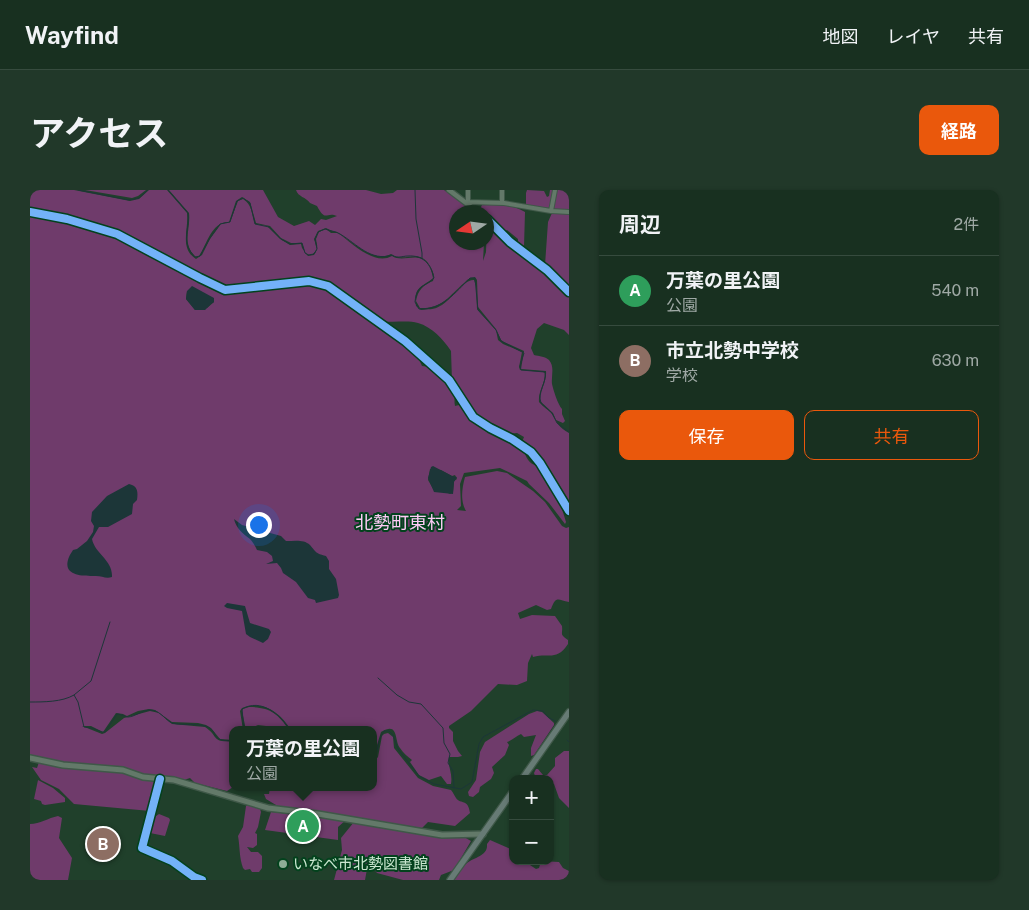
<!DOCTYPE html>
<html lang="ja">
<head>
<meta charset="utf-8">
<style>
	:root { --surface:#183020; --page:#213829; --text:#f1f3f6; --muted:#9fa9a5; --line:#364b3e; --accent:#ea580c }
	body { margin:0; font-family:"Public Sans","Noto Sans JP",sans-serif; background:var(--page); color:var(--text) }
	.controls { position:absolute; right:15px; bottom:15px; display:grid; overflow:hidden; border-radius:10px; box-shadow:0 1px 4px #0004 }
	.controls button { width:45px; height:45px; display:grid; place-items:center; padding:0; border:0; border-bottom:1px solid var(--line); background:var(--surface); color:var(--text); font:25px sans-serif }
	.compass { position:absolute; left:419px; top:15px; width:45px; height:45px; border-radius:50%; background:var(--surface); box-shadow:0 1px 4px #0004; rotate:257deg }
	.you { position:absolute; left:228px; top:334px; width:18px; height:18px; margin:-12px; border:4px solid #fff; border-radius:50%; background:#1a73e8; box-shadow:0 0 0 8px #1a73e833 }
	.badge { display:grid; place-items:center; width:32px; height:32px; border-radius:50%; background:var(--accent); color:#fff; font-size:16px; font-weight:700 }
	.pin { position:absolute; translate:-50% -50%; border:2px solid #fff; box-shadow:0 1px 5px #0006 }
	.popup { position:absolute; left:199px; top:536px; width:148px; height:65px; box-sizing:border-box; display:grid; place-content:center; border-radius:10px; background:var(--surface); filter:drop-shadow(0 1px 4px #0005); font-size:16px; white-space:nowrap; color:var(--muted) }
	.popup b { font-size:19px; color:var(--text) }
	.popup::after { content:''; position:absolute; left:50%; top:100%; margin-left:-10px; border:10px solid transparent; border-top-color:var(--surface) }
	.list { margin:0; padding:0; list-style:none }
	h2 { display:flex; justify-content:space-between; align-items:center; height:65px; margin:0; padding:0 20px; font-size:21px }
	h2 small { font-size:16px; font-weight:400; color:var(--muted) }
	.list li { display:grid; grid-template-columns:32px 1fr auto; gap:15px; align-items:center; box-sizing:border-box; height:70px; padding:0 20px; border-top:1px solid var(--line) }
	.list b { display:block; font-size:19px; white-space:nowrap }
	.list p { margin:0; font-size:16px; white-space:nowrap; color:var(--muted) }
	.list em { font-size:16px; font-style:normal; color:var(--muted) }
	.actions { display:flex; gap:10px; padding:15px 20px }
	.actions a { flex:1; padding:11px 0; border:1px solid var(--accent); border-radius:10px; text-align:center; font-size:18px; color:var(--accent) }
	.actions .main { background:var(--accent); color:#fff }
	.map { position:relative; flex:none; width:539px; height:690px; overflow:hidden; border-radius:10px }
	header { display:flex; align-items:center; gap:30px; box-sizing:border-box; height:70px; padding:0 25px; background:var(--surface); border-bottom:1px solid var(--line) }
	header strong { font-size:24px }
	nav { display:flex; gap:28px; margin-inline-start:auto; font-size:18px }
	.intro { display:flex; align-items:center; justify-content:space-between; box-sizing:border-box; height:120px; padding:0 30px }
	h1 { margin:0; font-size:35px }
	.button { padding:12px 22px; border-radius:10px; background:var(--accent); color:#fff; font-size:18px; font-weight:700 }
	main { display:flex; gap:30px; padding:0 30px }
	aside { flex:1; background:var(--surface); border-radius:10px; box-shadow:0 1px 4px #0004 }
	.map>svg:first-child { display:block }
	.green { fill:#6f3b6b; fill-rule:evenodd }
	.water { fill:#1c3638 }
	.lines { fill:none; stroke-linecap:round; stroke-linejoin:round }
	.stream { stroke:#1c3638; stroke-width:1 }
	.minor-casing { stroke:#3f5848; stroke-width:6 }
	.tertiary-casing { stroke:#3f5848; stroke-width:7 }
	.secondary-casing { stroke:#3f5848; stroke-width:8 }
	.primary-casing { stroke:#3f5848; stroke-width:8 }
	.minor { stroke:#637969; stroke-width:4 }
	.tertiary { stroke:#637969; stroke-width:4.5 }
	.secondary { stroke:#637969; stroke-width:5 }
	.primary { stroke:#677b75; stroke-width:5.5 }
	.cycleway-casing { stroke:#03421d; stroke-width:11 }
	.cycleway { stroke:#73b2f8; stroke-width:8 }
	.poi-dot { fill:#8ead96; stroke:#03421d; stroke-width:2 }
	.labels { text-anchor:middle; stroke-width:4; stroke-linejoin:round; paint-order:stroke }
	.poi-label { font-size:15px; fill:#cae7d0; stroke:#03421d; text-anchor:start }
	.quarter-label { font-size:18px; fill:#fdcbf6; stroke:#03421d }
</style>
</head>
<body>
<header>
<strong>Wayfind</strong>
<nav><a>地図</a><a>レイヤ</a><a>共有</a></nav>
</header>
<div class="intro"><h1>アクセス</h1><a class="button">経路</a></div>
<main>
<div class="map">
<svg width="539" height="690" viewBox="0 0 539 690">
	<rect width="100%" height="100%" fill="#20402b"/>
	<path class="green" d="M0,0H44L100,11L109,9L119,0H137L157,23C159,39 149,58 166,69L172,65L180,49L191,34L200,32L208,11L213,9C222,14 222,25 225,34L237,36L250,49L260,55L271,54L272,58L278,66L284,65C289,58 287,56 286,49L289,42L296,39L301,43H308C322,53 344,76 362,66C375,75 397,54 403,88C393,97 383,96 386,116L391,120C398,119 404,120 410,116C421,111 433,89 444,90L446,96L447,119L466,140L468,150L473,154L492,162L489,177L490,180L513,182L515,183C515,194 508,201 509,212C513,217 519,220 522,224C527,232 529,238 539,243V317L511,272L492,252L494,247L487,243L478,244L472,242L459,236L443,225L431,203L422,191L421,161C413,149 402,137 388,133C370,128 345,140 334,117H330L304,96L282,89L265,90L196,98L168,85L86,41L32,26L0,20Z
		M55,0H116L108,6L102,8Z
		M139,0H233L248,27L264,36L279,31L285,35L291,29L296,30L307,26C296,21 296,33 287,16L280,13C276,7 268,7 266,0H336L351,4L363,3L367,0H414L445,22H427V52L454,53L453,71L456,62L457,33L477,55L512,78L539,105V145L534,140L514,133L507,139L501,158L504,165C509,166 516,167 519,170C525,177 521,186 522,194C523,199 528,215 532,219V224L535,231L533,233L526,230L523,223L510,211C509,201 517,192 516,181L491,179L494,161L474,152L471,150L466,139L448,117L447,90L445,87C439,88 438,89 434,93C419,106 412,119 390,118L386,111C388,100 393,95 403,91C405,86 403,81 400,76C391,60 380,69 368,67C365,67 363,65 361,64C343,74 321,50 307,42L302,41L296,38L288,41L284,49L287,59L283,64L279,65L275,62L272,53H261L251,48L240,36L226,33L220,12L212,7L206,11L199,32C182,31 177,54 169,66L166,67C151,54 161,39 159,23Z
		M497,0L514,1L517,7L519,6L520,0H524L520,19L496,15V3Z
		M527,0H539V21L523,20Z
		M452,15C468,15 481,14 495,22L494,57L493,58L488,55V49L477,40L474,42L457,27V22H452L450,19Z
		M0,23L26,28L87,46L130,69V73L136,72L162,87L197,103L239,100L266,93L283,94L299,102H304L379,158L387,165L392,176L400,177C408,184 422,193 424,204C425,208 424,212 425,216L429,215V209C431,214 433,219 437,223C451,241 483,249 501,266L495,264C497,270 503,277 509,275L532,314V319L536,332L535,334L519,313L499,294L497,291L470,278L434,283L430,294L431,316L427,320L436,321C430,311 432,298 435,287L467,281L477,283L503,301L515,312L532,336L536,338L539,337V412C528,410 526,405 521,419L517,420L506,415L488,423L490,429L502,425L525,426L532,436C533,445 529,444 538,450V454C526,472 519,462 503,467L502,464L498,473L497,491L487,495L468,494L441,521L419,536V538L423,542V551L428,561L432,566L428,567H419C417,575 423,583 421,594H417L411,586L399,590L389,585L380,572L382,570C378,567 373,563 370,558C364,550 369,531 351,542L343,568V540H261C250,522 233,510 212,518L210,521L213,540H203V550L190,549L181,538L176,535L168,533L142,532L125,520L119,519L108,521L97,526L93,524L86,523L73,542L61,536H52L72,544L75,543L94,528L120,521L129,523L142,534L175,537C189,546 181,553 203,551V597L197,601L165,593L160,588L154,590L114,584L91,578L35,573L5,567L0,564ZM157,101H158L184,112L177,118L165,120L156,109ZM400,279L411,280L422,286L425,285L427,289L424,291L423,302L420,304L416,302H405L398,290Z
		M522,23H539V99L515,75L518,32Z
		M219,517C239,517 248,523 259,540H241L236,536L228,535L216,540L212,521L213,519Z
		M507,521L512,522L524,533V535L504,565L501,566V558L506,545L494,547L491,544C486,546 483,550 477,552L479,555L475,565L462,577L464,583L461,589L450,597L449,602L443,607L439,606L438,602L446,590L450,562L455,552L499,524Z
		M358,543L363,547L364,558L388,588L403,596L421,600C423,602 424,605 426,608C431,615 438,608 440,623L425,636L398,632L392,638L376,636L251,618L236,609L234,604H239L240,597H343V573L348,567L352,546L354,544Z
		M534,561H539V618L529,608L524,594L520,593V589H506L504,583L506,579H508L513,585H517L525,576V568Z
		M9,572L33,577L93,582L127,590L128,593L120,621L44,614L29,599L11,590L2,577L7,578Z
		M8,590L23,598L35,608V612L15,615L12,614L11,611L4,609Z
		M218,615L230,619L231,622L228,637L225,643L227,644V655L223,658L217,657L221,662H228L232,666V678L229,682H222L220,679L215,680L213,678C209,667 210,657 208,646L213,637L216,616Z
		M241,622L316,630L308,637V650L235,640Z
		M129,624L139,628L140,630L135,646L120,643C119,635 122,628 129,624Z
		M28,626L32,628L29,648L42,668L38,690H0V634C10,634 18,628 28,626Z
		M324,632L409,647H434L441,651L424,680L411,685L409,690H373L347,683L342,677L337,679L335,690H304L312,660L311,648Z
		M460,650L483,660V671H499L500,675L506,679L509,678L511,671L529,672L533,678L539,681V690H424C428,685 432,677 437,673C445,667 458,666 457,654Z"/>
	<path class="water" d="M162,96L184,108V112L181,114L175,120H165L156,109L157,101Z
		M403,276L422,286L427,287L424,292L423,304L404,302L398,288L401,277Z
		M99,294C108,296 108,302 107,310L103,314L102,324L78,337H69L62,349C65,364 83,370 82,387C76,389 72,386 66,386C54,386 31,387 39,367C40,364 42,362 43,360L47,359L57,351L63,342L64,336L61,331L62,322L77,306Z
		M204,329L212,335L251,346L256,351C264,351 274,349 280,355C287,363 285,363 296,366L299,371V379L306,389L309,405L308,408L286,413L285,410L278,408L266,392L253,383L251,378L247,373L236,374L243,371L242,366L237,362L227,360C225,356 223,352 220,349C213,344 206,338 204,329Z
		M197,413L215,416L220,433L239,439L241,442L238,449L233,453L220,447L216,444L212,421L197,418L194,416Z"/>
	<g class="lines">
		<path class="stream" d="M48,0L99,10L109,8L118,0
			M138,0L158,23C160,40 150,52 165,67L170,66L180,48L190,34L200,32L207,11L213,8L220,13L225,34L239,37L251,49L260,54L272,53L275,63L278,65L284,64L287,59L285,49L288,42L295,39C300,41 305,41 310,44C327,54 341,72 362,65C368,69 372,66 378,66C393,65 401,74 404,88C395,98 387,93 385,112L389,119C412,120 425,103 440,88H445L448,120L466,140L471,151L494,163L490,176L491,180L515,182C517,193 507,202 511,213L522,223L527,233L539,242
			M385,0L386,29L392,63V68
			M348,488L367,505L379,512L391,514L413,538L414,553L420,564L418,573L423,581L424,598
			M44,505L61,491L80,432
			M0,512C14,512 32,512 44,505L48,512L54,537L62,538L72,542H75L87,524C91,524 95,527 98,527C104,527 113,520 120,520C129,520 134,528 140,532C146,536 166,533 175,536C191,541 177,551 203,551
			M214,540L212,519C231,508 250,524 260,540
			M537,550L539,552
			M343,570C349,562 347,550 354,541H359L363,545L368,559L389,586L404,594L431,599L442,592L449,554L453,547L503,520L513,521L518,527L525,531"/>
		<defs>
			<path id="minor" d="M438,12L474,13L521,21L539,22
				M472,13V0
				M438,14V0
				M521,21L525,0
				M130,589L112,658L142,671L164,687L172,690"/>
			<path id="tertiary" d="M419,0L448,22
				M0,22L37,29L87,44L170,88L195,100L279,91L298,96L375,151L419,190L443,227L460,238L482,249L501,262L510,273L539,321
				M457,29L480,52L517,80L539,102"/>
			<path id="secondary" d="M0,568L33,575L93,580L113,587L144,590L238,618L288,624L412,645L453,644"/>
			<path id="primary" d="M492,589L539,522
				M420,690L483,601"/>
		</defs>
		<use href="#minor" class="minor-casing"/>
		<use href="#tertiary" class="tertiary-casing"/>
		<use href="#secondary" class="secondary-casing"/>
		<use href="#primary" class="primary-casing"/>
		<use href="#minor" class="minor"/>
		<use href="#tertiary" class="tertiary"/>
		<use href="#secondary" class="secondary"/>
		<use href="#primary" class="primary"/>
		<defs>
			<path id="cycleway" d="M0,22L37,29L87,44L170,88L195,100L279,91L298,96L375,151L419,190L443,227L460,238L482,249L501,262L510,273L539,321
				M457,29L480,52L517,80L539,102
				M130,589L112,658L142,671L164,687L172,690"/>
		</defs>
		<use href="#cycleway" class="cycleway-casing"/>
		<use href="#cycleway" class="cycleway"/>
	</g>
	<circle class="poi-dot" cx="253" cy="674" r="5"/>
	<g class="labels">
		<g class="poi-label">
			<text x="263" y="679">いなべ市北勢図書館</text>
		</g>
		<g class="quarter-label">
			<text x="370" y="339">北勢町東村</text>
		</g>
	</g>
</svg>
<div class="controls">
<button>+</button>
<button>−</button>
</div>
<svg class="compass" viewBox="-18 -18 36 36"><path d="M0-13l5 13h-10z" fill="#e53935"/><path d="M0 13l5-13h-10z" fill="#9fa9a5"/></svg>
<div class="you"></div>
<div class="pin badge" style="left:273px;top:636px;background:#2e9e5b">A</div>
<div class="popup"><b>万葉の里公園</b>公園</div>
<div class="pin badge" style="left:73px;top:654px;background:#8d6e63">B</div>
</div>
<aside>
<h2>周辺<small>2件</small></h2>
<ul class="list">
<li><span class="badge" style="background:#2e9e5b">A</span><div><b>万葉の里公園</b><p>公園</p></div><em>540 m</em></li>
<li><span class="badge" style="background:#8d6e63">B</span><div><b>市立北勢中学校</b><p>学校</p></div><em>630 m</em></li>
</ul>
<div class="actions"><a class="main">保存</a><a>共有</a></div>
</aside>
</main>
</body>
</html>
